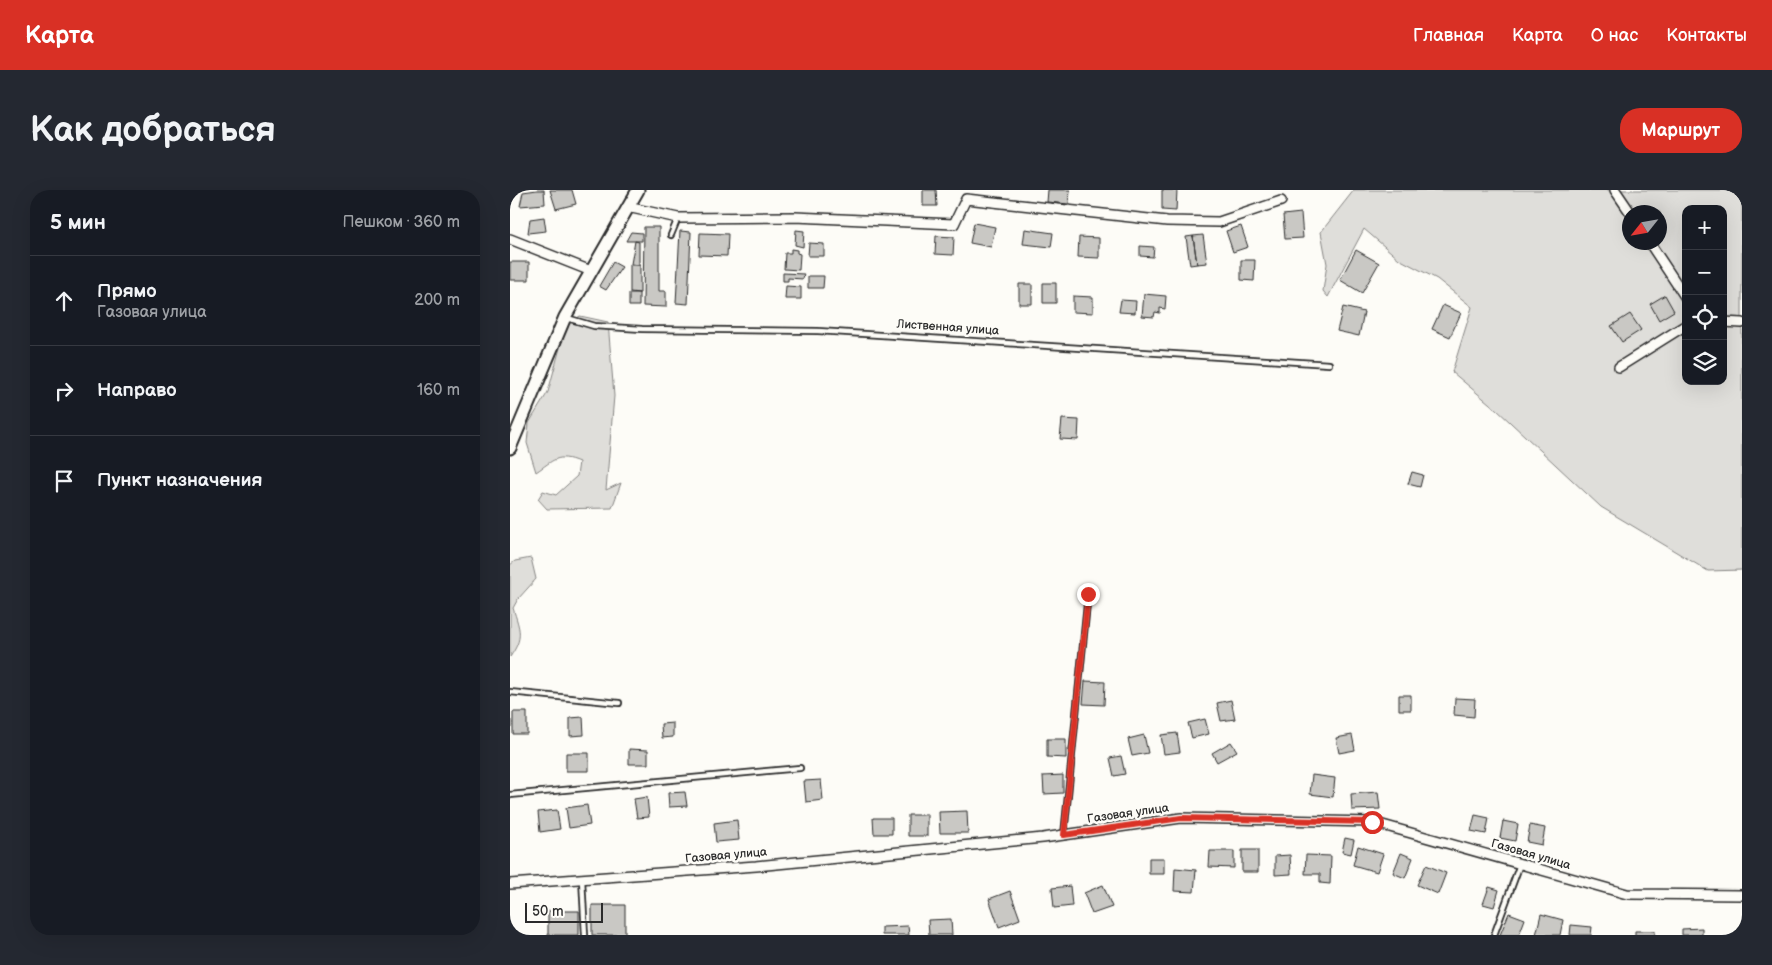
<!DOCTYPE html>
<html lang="ru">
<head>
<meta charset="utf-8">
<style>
	:root { --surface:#171b24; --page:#242831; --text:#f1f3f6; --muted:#9ea1a6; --line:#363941; --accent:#d93025 }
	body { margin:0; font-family:"Balsamiq Sans",sans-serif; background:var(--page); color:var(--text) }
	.controls { position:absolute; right:15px; top:15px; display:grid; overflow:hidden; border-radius:10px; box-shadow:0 5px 20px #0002 }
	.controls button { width:45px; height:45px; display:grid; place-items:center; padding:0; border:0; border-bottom:1px solid var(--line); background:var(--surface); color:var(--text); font:25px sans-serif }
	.compass { position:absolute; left:1112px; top:15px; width:45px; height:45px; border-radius:50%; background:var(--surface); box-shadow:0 5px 20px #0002; rotate:239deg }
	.scale { position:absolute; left:15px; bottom:12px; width:78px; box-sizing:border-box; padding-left:5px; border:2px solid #2b2b2b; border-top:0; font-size:14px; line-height:18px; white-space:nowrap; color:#2b2b2b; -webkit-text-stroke:4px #fdfcf7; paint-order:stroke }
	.stop { position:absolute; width:15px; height:15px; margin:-11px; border:4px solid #d93025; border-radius:50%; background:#fff }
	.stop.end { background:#d93025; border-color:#fff; box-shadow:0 1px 5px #0008 }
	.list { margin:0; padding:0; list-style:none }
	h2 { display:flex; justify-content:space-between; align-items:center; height:65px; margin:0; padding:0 20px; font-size:21px }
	h2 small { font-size:16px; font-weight:400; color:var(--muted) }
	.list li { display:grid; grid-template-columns:32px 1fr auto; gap:15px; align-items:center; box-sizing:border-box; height:90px; padding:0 20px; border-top:1px solid var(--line) }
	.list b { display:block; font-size:19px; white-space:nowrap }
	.list p { margin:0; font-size:16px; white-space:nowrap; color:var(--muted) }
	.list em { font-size:16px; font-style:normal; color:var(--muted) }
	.icon { flex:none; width:28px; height:28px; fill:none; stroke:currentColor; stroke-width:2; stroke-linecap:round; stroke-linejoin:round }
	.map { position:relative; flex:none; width:1232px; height:745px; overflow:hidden; border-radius:20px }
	header { display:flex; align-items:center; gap:30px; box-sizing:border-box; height:70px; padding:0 25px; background:var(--accent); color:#fff }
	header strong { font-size:24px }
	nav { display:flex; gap:28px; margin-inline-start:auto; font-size:18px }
	.intro { display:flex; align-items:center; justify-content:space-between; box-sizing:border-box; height:120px; padding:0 30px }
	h1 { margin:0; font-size:35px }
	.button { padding:12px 22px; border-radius:20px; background:var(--accent); color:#fff; font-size:18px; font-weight:700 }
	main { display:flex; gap:30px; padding:0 30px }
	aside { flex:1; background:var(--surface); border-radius:20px; box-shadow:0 5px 20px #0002 }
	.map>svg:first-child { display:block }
	.green { fill:#dfdeda; stroke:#858482; fill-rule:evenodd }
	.building { fill:#c9c8c4; stroke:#2b2b2b }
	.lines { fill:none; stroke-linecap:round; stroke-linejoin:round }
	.service-casing { stroke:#2b2b2b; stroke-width:8 }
	.minor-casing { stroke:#2b2b2b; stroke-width:12 }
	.tertiary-casing { stroke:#2b2b2b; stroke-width:15 }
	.service { stroke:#fdfcf7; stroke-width:4.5 }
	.minor { stroke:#fdfcf7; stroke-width:9 }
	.tertiary { stroke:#fdfcf7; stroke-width:11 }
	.route { stroke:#d93025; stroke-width:6 }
	.labels { text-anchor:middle; stroke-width:5; stroke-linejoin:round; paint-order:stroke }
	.street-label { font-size:12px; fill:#2b2b2b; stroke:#fdfcf7 }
</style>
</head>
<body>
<header>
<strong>Карта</strong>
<nav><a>Главная</a><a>Карта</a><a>О нас</a><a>Контакты</a></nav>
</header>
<div class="intro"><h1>Как добраться</h1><a class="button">Маршрут</a></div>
<main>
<aside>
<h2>5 мин<small>Пешком · 360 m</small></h2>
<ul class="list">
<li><svg class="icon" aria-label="ahead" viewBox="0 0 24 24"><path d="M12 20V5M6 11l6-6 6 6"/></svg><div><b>Прямо</b><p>Газовая улица</p></div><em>200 m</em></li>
<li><svg class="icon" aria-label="right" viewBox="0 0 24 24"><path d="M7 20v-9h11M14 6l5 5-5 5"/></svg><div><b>Направо</b></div><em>160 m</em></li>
<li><svg class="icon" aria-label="arrive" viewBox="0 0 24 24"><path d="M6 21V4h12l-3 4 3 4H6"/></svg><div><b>Пункт назначения</b></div></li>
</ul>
</aside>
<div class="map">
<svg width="1232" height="745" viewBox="0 0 1232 745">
	<rect width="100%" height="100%" fill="#fdfcf7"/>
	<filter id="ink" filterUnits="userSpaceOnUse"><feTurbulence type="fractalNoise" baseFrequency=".02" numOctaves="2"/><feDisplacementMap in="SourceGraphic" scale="10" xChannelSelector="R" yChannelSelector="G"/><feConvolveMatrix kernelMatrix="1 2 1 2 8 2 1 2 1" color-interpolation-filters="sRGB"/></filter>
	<g filter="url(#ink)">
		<path class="green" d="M844,0H1232V380L1198,381L1091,317L986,219L942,182L962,117L927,89L889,69L854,39L818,107L813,101L817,74L811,42ZM1176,19H1213V191H1176ZM1120,22H1150V52H1120Z
			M70,126L98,132L104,206L96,300L111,293L102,318L37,319L28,309L33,301L46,305L67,286L69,272C47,263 44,270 26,282L17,253L19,233L38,202L56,136Z
			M21,368L26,389L8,409L3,418C10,440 14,447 0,467V375L5,371Z"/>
		<path class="building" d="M27,0H34L35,14L10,16L13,2Z
			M40,0H62L66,14L46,19Z
			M413,0H426L427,16H413Z
			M538,0H560L559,14L537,12Z
			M652,0H667L666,21L652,20Z
			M791,23L793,48L775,49L773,25Z
			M34,27L36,41L18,43L20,29Z
			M464,33L485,37L481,57L460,53Z
			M731,36L738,57L723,62L716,41Z
			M134,37H149V101H156V117L133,116Z
			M515,39L543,43L541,57L513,54Z
			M286,40L294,41L293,57L285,55Z
			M170,41L181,42L178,114L166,113Z
			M121,42L132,43V51H116Z
			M190,43L218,44L217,66L189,65Z
			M693,45L697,73L687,74L683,46Z
			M426,46L444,47L443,65L425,64Z
			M683,46L687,74L680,75L676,47Z
			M569,47L589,48V68L568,67Z
			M125,51L129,52V75L121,74Z
			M299,53L314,54V66H298Z
			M630,56L644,57L643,67L630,66Z
			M281,59L287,60V63L290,64L289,80L274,79L275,63H281Z
			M846,60L869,73L852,103L830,90Z
			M731,70H745L744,91L731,90Z
			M0,72H19V90H0Z
			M103,72L112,77L96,100L89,96Z
			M120,75H130V103L120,102Z
			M273,83L294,84L293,89L278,88V91H273Z
			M298,86H314L313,98H298Z
			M533,93H546V113H533Z
			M509,94H522V114H509Z
			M276,96L291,97V109H275Z
			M119,103H129V116H119Z
			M634,104L656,106L655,119L650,118V123L645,122L644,127L632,126Z
			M1155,105L1164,121L1149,130L1140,114Z
			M563,106L583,107V123L563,122Z
			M611,110L626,111L625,123L609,122Z
			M933,115L951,123L940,147L922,139Z
			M833,117L854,122L849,146L827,141Z
			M1120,124L1131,140L1112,152L1101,136Z
			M552,229L569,230L568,250L550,249Z
			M902,282L913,285L910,297L898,294Z
			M575,491L595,492L594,515L573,514Z
			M889,505H901V520H889Z
			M945,508L965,509L964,527L944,525Z
			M721,510L725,529L711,531L707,513Z
			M3,522H17V544H3Z
			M73,527L74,545L60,546V528Z
			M695,529L699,544L682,548L678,533Z
			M163,533V547L152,548L151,534Z
			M667,543L670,562L654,564L651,545Z
			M634,545L638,563L622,566L618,549Z
			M842,545L845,560L829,563L826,548Z
			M537,549H556V568L537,567Z
			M721,552L727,561L707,572L702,563Z
			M119,559L138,560V574H119Z
			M56,563H79V581H56Z
			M611,566L615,584L604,586L600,568Z
			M553,585V603L534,604L533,586Z
			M802,585L825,588L823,607L800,604Z
			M311,590L313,610L296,612L294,591Z
			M175,602L177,616L159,617L158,603Z
			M868,602L870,619L842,620L841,604Z
			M137,607L139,627L127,628L124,609Z
			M77,615L80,635L59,638L56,618Z
			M47,620L50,639L30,642L28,622Z
			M457,621L458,643H430L429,622Z
			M398,625H417V646H398Z
			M965,625L979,628L976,644L961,641Z
			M363,628H382V644H364Z
			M227,630L229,650L206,652L204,633Z
			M993,631L1008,634L1005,651L990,648Z
			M1020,635L1035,638L1032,655L1017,652Z
			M835,648L844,650L841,664L832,662Z
			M848,656L873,664L867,682L843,675Z
			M732,660H748V682H732Z
			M700,661H724V678L699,677Z
			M891,663L903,668L895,688L883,683Z
			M780,665L781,684L765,685V666Z
			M796,665L821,666L820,694L810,693V684H795Z
			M639,668H654V684H639Z
			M916,675L936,683L928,704L907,695Z
			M665,678L686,680L684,702L664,701Z
			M593,695L602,717L582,724L574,703Z
			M560,696L562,716L544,718L542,698Z
			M979,697L989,700L984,717L973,714Z
			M500,701L510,729L489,737L479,709Z
			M82,715H115V745H82Z
			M38,721H69V745H38Z
			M999,723L1015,729L1009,745H990Z
			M1031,724L1053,730L1050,745H1026Z
			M441,729L442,745H419L418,730Z
			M1061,735L1082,737L1081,745H1060Z
			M398,736L399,745H372V737Z
			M1192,738V745H1172V739Z
			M1125,741H1145V745H1125Z"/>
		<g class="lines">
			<defs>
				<path id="service" d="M161,45L168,28
					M57,128L84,136L132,139L308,141L819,174
					M0,502L109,513
					M0,605L290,578
					M554,645L578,404
					M72,689L75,745
					M984,745L1010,674"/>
				<path id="minor" d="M1105,0L1120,22
					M117,17L168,28L285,27L444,34L456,9L657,31L709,32L771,11
					M0,49L81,81
					M1139,52L1176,108
					M1213,132L1232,133
					M1109,177L1176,135
					M0,694L246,676L533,648L671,628L862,632L1117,704L1232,705"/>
				<path id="tertiary" d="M0,258L55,127L128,0"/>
			</defs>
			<use href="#service" class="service-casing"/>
			<use href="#minor" class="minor-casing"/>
			<use href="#tertiary" class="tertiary-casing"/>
			<use href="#service" class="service"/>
			<use href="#minor" class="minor"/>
			<use href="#tertiary" class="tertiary"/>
		</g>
	</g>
	<g class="lines" filter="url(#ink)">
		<path class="route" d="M578,404L554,645L671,628L862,632"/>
	</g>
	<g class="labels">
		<g class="street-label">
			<text transform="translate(438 137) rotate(4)" y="4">Лиственная улица</text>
			<text transform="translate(618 623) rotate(-8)" y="4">Газовая улица</text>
			<text transform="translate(1021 664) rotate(16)" y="4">Газовая улица</text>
			<text transform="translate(216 665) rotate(-5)" y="4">Газовая улица</text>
		</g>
	</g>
</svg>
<div class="controls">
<button>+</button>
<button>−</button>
<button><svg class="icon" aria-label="locate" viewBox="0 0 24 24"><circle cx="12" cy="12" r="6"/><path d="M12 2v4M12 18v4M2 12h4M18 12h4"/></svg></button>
<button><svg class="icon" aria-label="layers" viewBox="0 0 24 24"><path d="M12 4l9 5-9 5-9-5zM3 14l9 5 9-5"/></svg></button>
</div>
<svg class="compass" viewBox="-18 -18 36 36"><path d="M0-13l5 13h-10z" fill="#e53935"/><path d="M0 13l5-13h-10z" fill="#9ea1a6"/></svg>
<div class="scale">50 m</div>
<div class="stop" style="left:862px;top:632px"></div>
<div class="stop end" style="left:578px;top:404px"></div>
</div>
</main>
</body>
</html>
